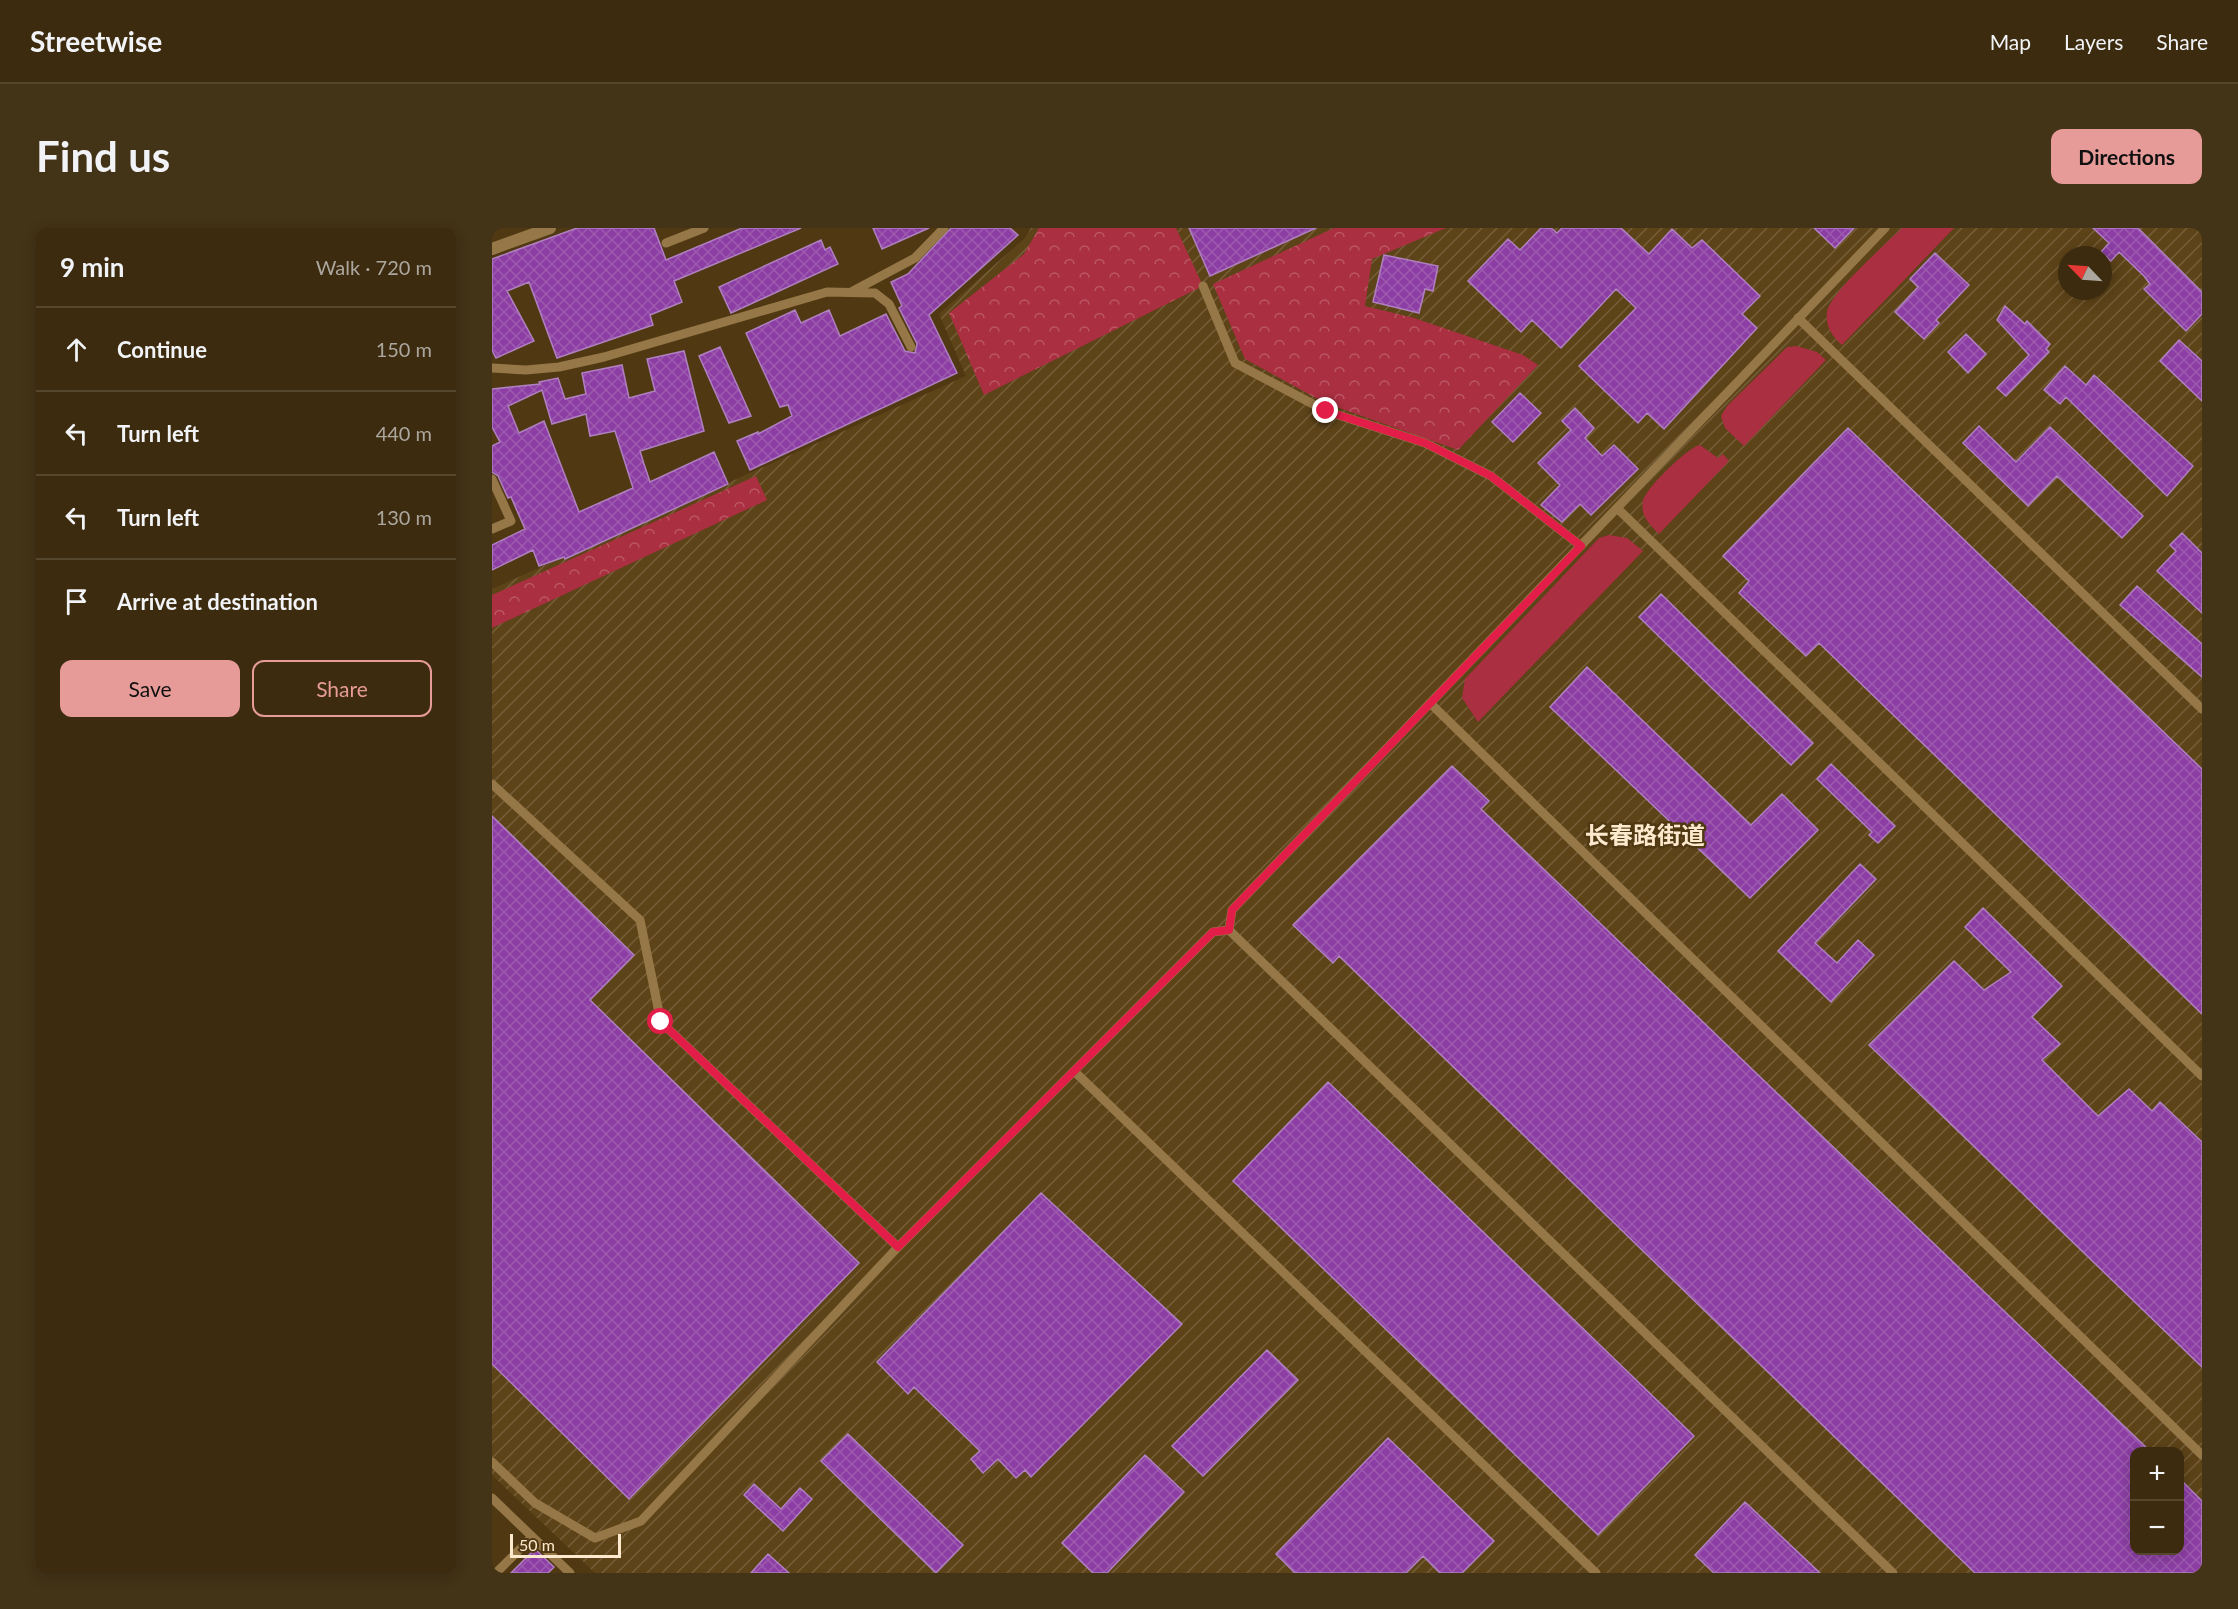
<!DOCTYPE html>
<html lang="en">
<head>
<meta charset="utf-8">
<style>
	:root { --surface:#3c2b0e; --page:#433317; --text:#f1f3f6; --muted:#aca79e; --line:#55472e; --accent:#e69b98 }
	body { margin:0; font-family:Lato,"Noto Sans SC",sans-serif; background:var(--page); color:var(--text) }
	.controls { position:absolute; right:18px; bottom:18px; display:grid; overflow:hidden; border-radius:12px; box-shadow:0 3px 15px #0003 }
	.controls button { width:54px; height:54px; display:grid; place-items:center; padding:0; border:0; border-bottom:2px solid var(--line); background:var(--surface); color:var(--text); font:30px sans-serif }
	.compass { position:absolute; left:1566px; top:18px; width:54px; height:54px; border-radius:50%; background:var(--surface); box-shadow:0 3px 15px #0003; rotate:295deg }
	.scale { position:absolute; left:18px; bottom:15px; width:111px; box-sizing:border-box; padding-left:6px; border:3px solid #fdeace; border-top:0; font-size:16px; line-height:21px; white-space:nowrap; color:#fdeace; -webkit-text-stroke:4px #503912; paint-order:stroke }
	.stop { position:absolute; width:18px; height:18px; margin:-14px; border:4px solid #e11d48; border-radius:50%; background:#fff }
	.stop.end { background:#e11d48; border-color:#fff; box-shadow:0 2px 6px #0008 }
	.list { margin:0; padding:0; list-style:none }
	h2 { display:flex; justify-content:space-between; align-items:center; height:78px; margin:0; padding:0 24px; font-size:26px }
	h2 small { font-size:20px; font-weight:400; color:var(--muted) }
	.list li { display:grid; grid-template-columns:39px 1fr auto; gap:18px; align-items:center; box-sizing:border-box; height:84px; padding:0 24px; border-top:2px solid var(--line) }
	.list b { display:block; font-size:22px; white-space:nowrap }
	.list em { font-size:20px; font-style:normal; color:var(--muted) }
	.actions { display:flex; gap:12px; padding:18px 24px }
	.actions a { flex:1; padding:14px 0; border:2px solid var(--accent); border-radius:12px; text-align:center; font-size:21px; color:var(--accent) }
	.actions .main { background:var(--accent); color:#111 }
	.icon { flex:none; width:33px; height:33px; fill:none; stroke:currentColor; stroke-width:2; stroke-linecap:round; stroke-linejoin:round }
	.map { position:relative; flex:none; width:1710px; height:1345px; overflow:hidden; border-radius:12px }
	header { display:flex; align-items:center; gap:36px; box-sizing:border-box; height:84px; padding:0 30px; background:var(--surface); border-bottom:2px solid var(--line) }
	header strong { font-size:28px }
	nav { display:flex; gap:33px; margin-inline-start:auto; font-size:21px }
	.intro { display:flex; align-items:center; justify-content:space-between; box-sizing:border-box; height:144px; padding:0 36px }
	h1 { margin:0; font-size:42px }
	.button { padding:15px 27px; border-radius:12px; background:var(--accent); color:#111; font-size:21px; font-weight:700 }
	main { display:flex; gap:36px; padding:0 36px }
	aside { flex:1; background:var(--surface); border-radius:12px; box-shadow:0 3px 15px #0003 }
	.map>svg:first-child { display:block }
	.industrial { fill:url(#industrial-furrows); fill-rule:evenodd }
	.grass { fill:#aa2f40 }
	.forest { fill:url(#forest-crowns) }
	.building { fill:url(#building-cross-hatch); stroke:#b081c0; stroke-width:1.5; fill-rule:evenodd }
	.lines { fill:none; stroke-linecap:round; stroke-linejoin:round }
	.lane { stroke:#967747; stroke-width:9 }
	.street { stroke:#967747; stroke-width:12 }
	.route { stroke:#e11d48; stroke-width:8 }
	.labels { text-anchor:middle; stroke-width:5; stroke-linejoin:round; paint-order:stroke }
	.district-label { font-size:24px; font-weight:bold; fill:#fdeace; stroke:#503912 }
</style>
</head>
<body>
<header>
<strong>Streetwise</strong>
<nav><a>Map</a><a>Layers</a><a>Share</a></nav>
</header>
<div class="intro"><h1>Find us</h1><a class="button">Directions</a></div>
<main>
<aside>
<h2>9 min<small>Walk · 720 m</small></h2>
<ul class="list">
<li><svg class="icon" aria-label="ahead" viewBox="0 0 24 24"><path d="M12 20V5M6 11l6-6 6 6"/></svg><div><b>Continue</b></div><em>150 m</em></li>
<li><svg class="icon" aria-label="left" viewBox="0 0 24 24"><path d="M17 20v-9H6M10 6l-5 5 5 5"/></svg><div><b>Turn left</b></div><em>440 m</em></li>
<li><svg class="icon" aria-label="left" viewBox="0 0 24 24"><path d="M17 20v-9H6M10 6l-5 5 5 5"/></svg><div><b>Turn left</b></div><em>130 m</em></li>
<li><svg class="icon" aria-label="arrive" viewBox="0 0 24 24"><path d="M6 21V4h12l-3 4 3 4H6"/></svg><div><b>Arrive at destination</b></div></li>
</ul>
<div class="actions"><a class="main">Save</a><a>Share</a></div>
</aside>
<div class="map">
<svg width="1710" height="1345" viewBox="0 0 1710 1345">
	<defs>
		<pattern id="industrial-furrows" width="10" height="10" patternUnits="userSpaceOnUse" patternTransform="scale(1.5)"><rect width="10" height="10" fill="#5d4318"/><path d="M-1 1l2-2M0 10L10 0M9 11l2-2" fill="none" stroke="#755e38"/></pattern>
		<pattern id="forest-crowns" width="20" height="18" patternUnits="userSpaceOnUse" patternTransform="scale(1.5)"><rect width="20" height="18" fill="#aa2f40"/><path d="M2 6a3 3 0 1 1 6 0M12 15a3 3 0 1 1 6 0" fill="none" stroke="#bb5763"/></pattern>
		<pattern id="building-cross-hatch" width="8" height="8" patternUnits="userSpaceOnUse" patternTransform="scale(1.5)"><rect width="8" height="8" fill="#8c3ea4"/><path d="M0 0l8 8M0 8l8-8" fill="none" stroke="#9d5aaf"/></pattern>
	</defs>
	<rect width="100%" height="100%" fill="#503912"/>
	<path class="industrial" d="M539,0H1710V1345H103L0,1247V361L474,148L447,86L533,10ZM1575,27H1611V63H1575ZM1642,1224H1688V1322H1642Z"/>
	<path class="grass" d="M1410,0H1462L1350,117C1340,108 1333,98 1335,84C1338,65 1394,16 1410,0Z
		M1304,118L1325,124L1334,132L1252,218L1233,200L1229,188L1235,178L1295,119Z
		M1208,217L1226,230L1231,226L1237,233L1167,306C1158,297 1148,288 1151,273C1153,261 1196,219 1208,217Z
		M1117,307L1135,310L1151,323L986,494L970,470L973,451L1107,310Z"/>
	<path class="forest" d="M547,0H684L711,58L492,167L457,85L532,26Z
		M842,0H954L880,31L873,78L922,90L1031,127L1046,137L966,222L833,175L753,131L721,56Z
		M264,248L275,272L0,400V367Z"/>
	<path class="building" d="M85,0H162L174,32L250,0H309L182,53L190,74L158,87L161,97L65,130L37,54L15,63L42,113L4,130L0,122V31Z
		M381,0H437L390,21Z
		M459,0H518L526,7L437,87L465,145L258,242L245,213L266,204V206L300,188L296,177L288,179L254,105L303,82L309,95L337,82L348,108L394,86L413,123L423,125L425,116L407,80L410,78L399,54L416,46Z
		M697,0H824L718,48Z
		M1049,0H1059L1065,5L1070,0H1129L1157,26L1180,1L1200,20L1210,12L1268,68L1250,86L1265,100L1172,201L1155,185L1146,195L1087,138L1144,80L1124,61L1069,120L1040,92L1029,104L976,53L1016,11L1028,22Z
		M1322,0H1362L1343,20Z
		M1601,0H1646L1710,64V86L1694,103L1652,61L1658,56L1652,48L1627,24L1619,33L1609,24L1617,15Z
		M329,12L333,22L338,19L346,36L239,85L227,59Z
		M1443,25L1477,57L1444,92L1447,95L1432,111L1403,84L1426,59L1418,51Z
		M892,27L946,38L941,63L933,61L927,85L881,74Z
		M1513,78L1533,96L1535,93L1558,116L1554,121L1557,124L1514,168L1505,160L1537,127L1505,92Z
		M1474,106L1494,126L1476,145L1456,124Z
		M1687,112L1710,133V173L1668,133Z
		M228,119L259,188L237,195L207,128Z
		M192,123L212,203L148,223L152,236L158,254L222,224L236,256L73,331L72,329L47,338L41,322L0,342V317L33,301L19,269L16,270L6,248L0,244V218L8,214L0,199V161L48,156L47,154L66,150L73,171L94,166L90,145L130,137L137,170L163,163L155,131ZM50,162L60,196L94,186L98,208L123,203L141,260L87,284L52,193L27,205L16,178Z
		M1573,138L1594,157L1602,147L1701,238L1675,268L1574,169L1568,176L1552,162Z
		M1028,165L1049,185L1021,214L1000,194Z
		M1083,180L1102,200L1093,210L1110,228L1122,217L1146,241L1099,287L1088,276L1070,294L1049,277L1068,257L1046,235L1079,202L1070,193Z
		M1487,198L1524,234L1558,199L1651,288L1630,310L1565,248L1536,278L1471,215Z
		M1356,200L1710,541V786L1327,415L1314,428L1247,365L1257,353L1231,328Z
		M1690,305L1710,325V385L1665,343L1684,323L1678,317Z
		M1645,358L1710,416V449L1628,377Z
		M1169,366L1321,515L1299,537L1147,389Z
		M1095,439L1259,597L1290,566L1326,602L1258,670L1058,479Z
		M1339,536L1403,598L1386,615L1377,607L1380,604L1325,551Z
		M960,538L997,573L989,581L1659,1224H1642V1323H1688V1251L1710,1273V1345H1483L847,728L841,735L801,697Z
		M0,588L142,727L98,772L367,1035L137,1271L0,1136Z
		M1368,636L1384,651L1323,715L1345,735L1366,712L1382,727L1339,774L1286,723Z
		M1491,680L1570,758L1540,789L1568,816L1550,832L1606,888L1637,861L1660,883L1668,874L1710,914V1139L1377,817L1462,733L1492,762L1519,744L1473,699Z
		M836,854L1202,1208L1106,1307L741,953Z
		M549,965L690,1096L539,1249L533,1242L524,1250L506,1231L491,1245L479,1231L488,1223L422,1159L416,1166L385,1134Z
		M775,1122L806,1152L711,1248L680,1218Z
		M356,1206L471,1317L444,1345L329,1233Z
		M896,1210L1002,1313L970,1345H948L931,1328L914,1345H803L784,1326Z
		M653,1227L692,1264L615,1345H601L570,1315Z
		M262,1256L289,1281L308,1260L320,1271L291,1303L252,1267Z
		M1253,1274L1328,1345H1222L1203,1327Z
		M43,1321L62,1339L56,1345H19Z
		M276,1326L297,1345H259Z"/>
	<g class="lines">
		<path class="lane" d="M174,15L212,0
			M711,58L743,135L834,183L933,215L999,248L1089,318
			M361,63L423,30L452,0
			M1306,90L1710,481
			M0,140L34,142L67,139L112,129L335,64L383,65L397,76L419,119
			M0,251L19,293L0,301
			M1125,280L1710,848
			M938,475L1710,1227
			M0,556L148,692L169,794L406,1019
			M737,702L740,682L1393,0
			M737,702L1401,1345
			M582,843L1104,1345
			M0,1234L43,1275L103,1310L149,1293L406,1019L721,704L737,702
			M0,1270L78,1345
			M4,1345L40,1309"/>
		<path class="street" d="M0,21L58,0"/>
	</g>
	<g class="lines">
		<path class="route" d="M169,794L406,1019L721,704L737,702L740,682L1089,318L999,248L933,215L834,183"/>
	</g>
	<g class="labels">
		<g class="district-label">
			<text x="1153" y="616">长春路街道</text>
		</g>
	</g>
</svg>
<div class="controls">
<button>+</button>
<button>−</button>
</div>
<svg class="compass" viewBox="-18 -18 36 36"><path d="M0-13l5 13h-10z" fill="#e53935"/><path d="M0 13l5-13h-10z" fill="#aca79e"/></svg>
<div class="scale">50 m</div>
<div class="stop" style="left:169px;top:794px"></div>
<div class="stop end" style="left:834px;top:183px"></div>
</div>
</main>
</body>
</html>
